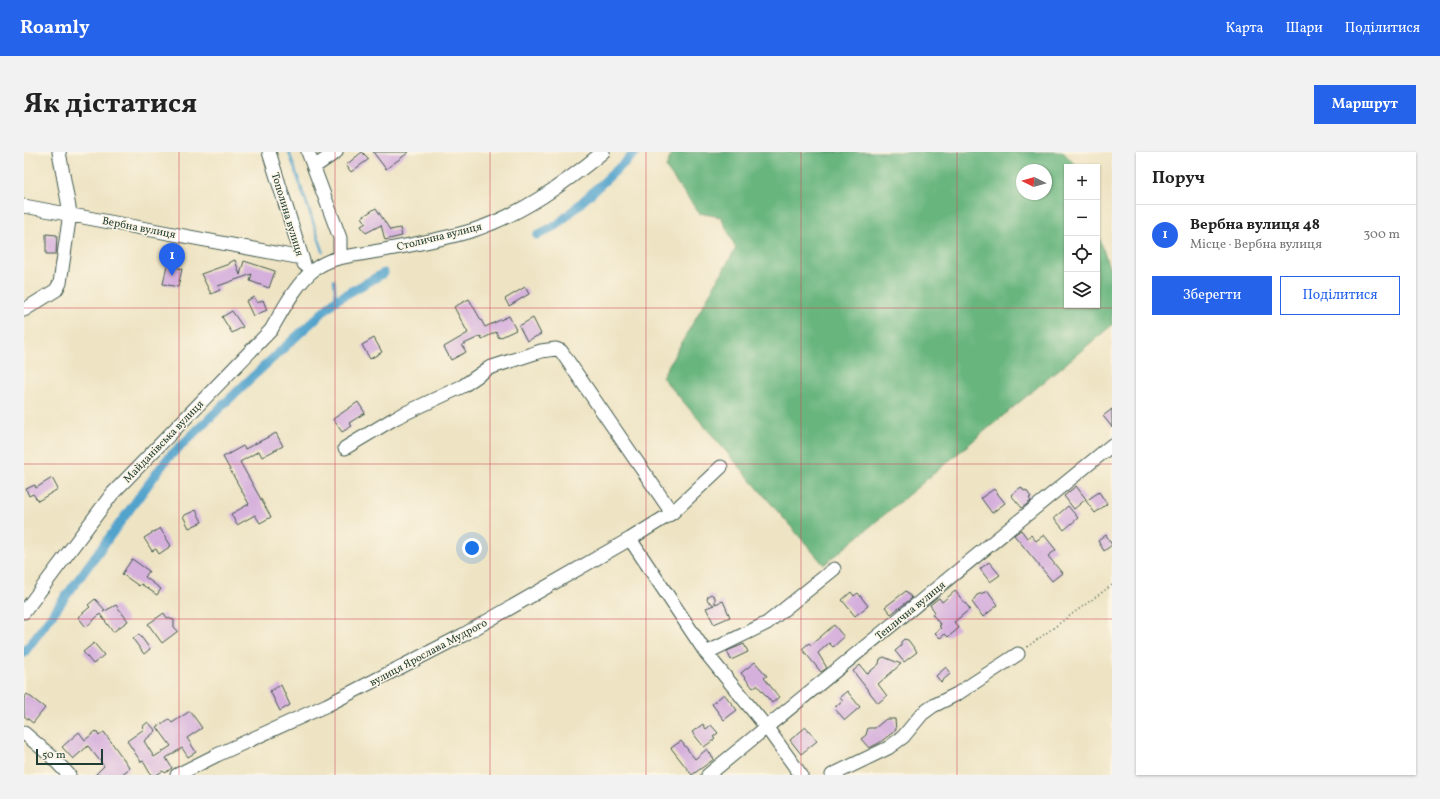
<!DOCTYPE html>
<html lang="uk">
<head>
<meta charset="utf-8">
<style>
	:root { --surface:#fff; --page:#f2f2f2; --text:#222; --muted:#767676; --line:#e0e0e0; --accent:#2563eb }
	body { margin:0; font-family:Vollkorn,serif; background:var(--page); color:var(--text) }
	.controls { position:absolute; right:12px; top:12px; display:grid; overflow:hidden; border-radius:0px; box-shadow:0 1px 3px #0004 }
	.controls button { width:36px; height:36px; display:grid; place-items:center; padding:0; border:0; border-bottom:1px solid var(--line); background:var(--surface); color:var(--text); font:20px sans-serif }
	.compass { position:absolute; left:992px; top:12px; width:36px; height:36px; border-radius:50%; background:var(--surface); box-shadow:0 1px 3px #0004; rotate:275deg }
	.scale { position:absolute; left:12px; bottom:10px; width:67px; box-sizing:border-box; padding-left:4px; border:2px solid #1f3d34; border-top:0; font-size:11px; line-height:14px; white-space:nowrap; color:#1f3d34; -webkit-text-stroke:3px #fcf5e5; paint-order:stroke }
	.you { position:absolute; left:448px; top:396px; width:14px; height:14px; margin:-10px; border:3px solid #fff; border-radius:50%; background:#1a73e8; box-shadow:0 0 0 6px #1a73e833 }
	.badge { display:grid; place-items:center; width:26px; height:26px; border-radius:50%; background:var(--accent); color:#fff; font-size:13px; font-weight:700 }
	.pin { position:absolute; translate:-50% -33px; filter:drop-shadow(0 1px 2px #0008) }
	.pin::after { content:''; position:absolute; top:21px; width:14px; height:12px; background:inherit; clip-path:polygon(0 0,100% 0,50% 100%) }
	.list { margin:0; padding:0; list-style:none }
	h2 { display:flex; justify-content:space-between; align-items:center; height:52px; margin:0; padding:0 16px; font-size:17px }
	h2 small { font-size:13px; font-weight:400; color:var(--muted) }
	.list li { display:grid; grid-template-columns:26px 1fr auto; gap:12px; align-items:center; box-sizing:border-box; height:60px; padding:0 16px; border-top:1px solid var(--line) }
	.list b { display:block; font-size:15px; white-space:nowrap }
	.list p { margin:0; font-size:13px; white-space:nowrap; color:var(--muted) }
	.list em { font-size:13px; font-style:normal; color:var(--muted) }
	.actions { display:flex; gap:8px; padding:12px 16px }
	.actions a { flex:1; padding:9px 0; border:1px solid var(--accent); border-radius:0px; text-align:center; font-size:14px; color:var(--accent) }
	.actions .main { background:var(--accent); color:#fff }
	.icon { flex:none; width:22px; height:22px; fill:none; stroke:currentColor; stroke-width:2; stroke-linecap:round; stroke-linejoin:round }
	.map { position:relative; flex:none; width:1088px; height:623px; overflow:hidden; border-radius:0px }
	header { display:flex; align-items:center; gap:24px; box-sizing:border-box; height:56px; padding:0 20px; background:var(--accent); color:#fff }
	header strong { font-size:19px }
	nav { display:flex; gap:22px; margin-inline-start:auto; font-size:14px }
	.intro { display:flex; align-items:center; justify-content:space-between; box-sizing:border-box; height:96px; padding:0 24px }
	h1 { margin:0; font-size:28px }
	.button { padding:10px 18px; border-radius:0px; background:var(--accent); color:#fff; font-size:14px; font-weight:700 }
	main { display:flex; gap:24px; padding:0 24px }
	aside { flex:1; background:var(--surface); border-radius:0px; box-shadow:0 1px 3px #0004 }
	.map>svg:first-child { display:block }
	.forest { fill:#68b57e; stroke:#447959; fill-rule:evenodd }
	.lines { fill:none; stroke-linecap:round; stroke-linejoin:round }
	.stream { stroke:#51a3cc; stroke-width:2.5 }
	.canal { stroke:#51a3cc; stroke-width:9 }
	.building { fill:#d6b0dd }
	.minor-casing { stroke:#3e564a; stroke-width:15 }
	.path { stroke:#3e564a; stroke-width:1.5; stroke-dasharray:1 3; stroke-linecap:butt }
	.minor { stroke:#fff; stroke-width:13 }
	.grid { fill:none; stroke:#d1495b; stroke-width:1; stroke-opacity:0.55 }
	.labels { text-anchor:middle; stroke-width:3; stroke-linejoin:round; paint-order:stroke }
	.street-label { font-size:11px; fill:#1f3d34; stroke:#fcf5e5 }
</style>
</head>
<body>
<header>
<strong>Roamly</strong>
<nav><a>Карта</a><a>Шари</a><a>Поділитися</a></nav>
</header>
<div class="intro"><h1>Як дістатися</h1><a class="button">Маршрут</a></div>
<main>
<div class="map">
<svg width="1088" height="623" viewBox="0 0 1088 623">
	<rect width="100%" height="100%" fill="#fcf5e5"/>
	<filter id="ink" filterUnits="userSpaceOnUse"><feTurbulence type="fractalNoise" baseFrequency=".025" numOctaves="2"/><feDisplacementMap in="SourceGraphic" scale="8" xChannelSelector="R" yChannelSelector="G"/><feConvolveMatrix kernelMatrix="1 2 1 2 8 2 1 2 1" color-interpolation-filters="sRGB"/></filter>
	<filter id="wash" filterUnits="userSpaceOnUse"><feTurbulence type="fractalNoise" baseFrequency=".012" numOctaves="4" result="noise"/><feDisplacementMap in="SourceGraphic" scale="16" xChannelSelector="R" yChannelSelector="G"/><feGaussianBlur stdDeviation="0.9" result="paint"/><feColorMatrix in="noise" values="0 0 0 0 0 0 0 0 0 0 0 0 0 0 0 0 0 1.4 0 .05"/><feComposite in="paint" operator="in"/></filter>
	<g filter="url(#wash)">
		<rect width="100%" height="100%" fill="#eee4c4"/>
		<path class="forest" d="M648,0H1039L1053,15H1043V153H1073V79L1085,115H1088V173L800,413L638,225L712,96L697,65L675,61L642,16ZM998,18H1022V42H998Z"/>
		<g class="lines">
			<path class="stream" d="M265,0L299,99
				M310,128L312,148"/>
			<path class="canal" d="M513,83L533,73L612,0
				M0,501L143,307L223,230L312,148L360,121"/>
		</g>
		<g id="blocks">
			<path class="building" d="M338,0L345,7L327,20L322,13Z
				M349,0H385L362,17Z
				M352,56L366,78L376,76L378,84L361,88L357,73L342,81L337,74L342,71L338,65Z
				M22,82L33,83L32,102H22Z
				M211,108L216,123L220,109L251,119L245,136L226,129L228,122L194,134L196,138L187,142L177,122L205,112L204,111Z
				M143,113L158,117L154,135L139,132Z
				M501,135L505,142L485,154L481,147Z
				M230,145L233,151L239,148L243,158L229,164L222,149Z
				M445,147L461,175L485,164L492,178L475,186L472,180L458,187L457,184L438,193L442,200L427,208L420,195L444,181L430,155Z
				M208,159L219,175L208,181L198,165Z
				M509,166L517,182L503,189L495,174Z
				M350,186L358,200L346,207L338,193Z
				M334,250L341,261L325,271L328,274L318,280L309,267Z
				M1088,257V275L1079,264Z
				M252,281L259,294L238,305L235,299L216,310L247,365L236,371L231,363L213,373L207,362L225,352L199,305L219,294L221,297Z
				M28,326L34,337L14,349L9,342L5,344L2,337L11,333L12,336Z
				M1052,334L1062,347L1050,357L1040,344Z
				M997,335L1000,339L1002,338L1007,345L1005,346L1007,349L998,356L987,343Z
				M970,337L981,351L968,361L957,346Z
				M1075,340L1083,352L1071,361L1062,349Z
				M1044,354L1054,366L1040,378L1030,366Z
				M172,358L178,370L165,376L159,364Z
				M136,376L147,394L135,402L132,397L128,399L120,386Z
				M997,378L1003,386L1007,383L1012,389L1020,383L1032,398L1024,404L1038,421L1028,429L990,383Z
				M1082,383L1088,393L1080,399L1074,389Z
				M108,407L125,419L121,425L137,437L133,443L117,432L115,434L98,422Z
				M965,410L976,423L966,430L956,417Z
				M882,439L888,446L867,462L861,455Z
				M931,439L946,457L930,470L935,476L924,485L921,482L916,486L911,481L917,476L915,474L917,473L908,462L911,460L906,453L915,446L918,450Z
				M964,439L974,453L959,465L948,450L953,443Z
				M827,440L830,444L834,441L844,454L831,464L818,448Z
				M687,442L691,445V452L699,449L706,465L690,472L682,456L690,453L683,448L684,444Z
				M71,447L81,458L79,460L92,453L104,469L89,480L76,462L62,475L54,465L66,455L64,453Z
				M140,461L143,466L150,468V475L154,479L138,491L124,472Z
				M810,473L820,485L809,495L805,491L794,501L803,516L797,520L778,497L785,491L787,493Z
				M115,482L126,497L120,502L109,487Z
				M880,487L884,488L893,500L880,510L871,499L877,494V490Z
				M70,491L80,503L69,512L59,500Z
				M720,492L724,500L707,508L703,499Z
				M860,505L877,512L854,532L863,544L854,551L829,519L836,513L843,522L855,512L856,507Z
				M731,510L743,524L740,526L755,545L748,551L733,533L729,536L717,521Z
				M922,515L927,521L917,530L912,524Z
				M257,533L266,553L256,559L246,539Z
				M823,539L836,555L821,568L810,556L819,548L816,545Z
				M3,542L21,556L9,571L0,564V546Z
				M700,542L713,558L700,568L688,552Z
				M166,559L178,576L163,586L172,600L164,605L158,596L142,606L148,616L141,621L139,619L132,623H127L119,609L117,610L103,589L120,577L118,575L124,570L132,579L120,589L130,605L147,594L133,575L145,567L148,571Z
				M862,567H871L872,578L855,591L845,596L837,587L842,583L844,576H851Z
				M679,572L682,577L687,573L694,581L689,585L691,587L680,595L668,580Z
				M782,575L793,589L777,602L766,588Z
				M72,579L75,584L80,580L106,616L97,623H71L80,614L64,594L49,607L38,595L55,580L61,588Z
				M657,589L671,607L683,597L690,607L668,623L647,596Z"/>
		</g>
	</g>
	<g filter="url(#ink)">
		<use href="#blocks" fill-opacity="0" stroke="#3e564a" stroke-width="1"/>
		<g class="lines">
			<defs>
				<path id="minor" d="M245,0L280,112
					M284,0L316,86V105
					M290,15L312,0
					M0,54L278,106
					M0,158L32,138L36,131L46,61L35,0
					M321,296L371,266L439,234L465,216L517,199L532,197L537,199L648,361
					M606,387L682,501L743,576L777,623
					M0,460L88,342L247,178C258,159 273,130 291,117C308,104 329,104 349,100C381,94 418,88 450,78C498,62 540,32 579,0
					M682,501L743,471L810,417
					M0,581L27,604L45,623
					M153,623L193,603L303,553L439,483L606,387L648,361L697,315
					M684,623L1088,293
					M808,623L864,596L879,585L898,562L909,554L933,542L994,502"/>
			</defs>
			<use href="#minor" class="minor-casing"/>
			<path class="path" d="M1003,495L1088,433"/>
			<use href="#minor" class="minor"/>
		</g>
	</g>
	<path class="grid" d="M155,0V623M311,0V623M466,0V623M622,0V623M777,0V623M933,0V623M0,156H1088M0,312H1088M0,467H1088"/>
	<g class="labels">
		<g class="street-label">
			<text transform="translate(264 62) rotate(73)" y="4">Тополина вулиця</text>
			<text transform="translate(115 75) rotate(11)" y="4">Вербна вулиця</text>
			<text transform="translate(415 84) rotate(-14)" y="4">Столична вулиця</text>
			<text transform="translate(139 289) rotate(-46)" y="4">Майданівська вулиця</text>
			<text transform="translate(886 458) rotate(-39)" y="4">Теплична вулиця</text>
			<text transform="translate(404 500) rotate(-28)" y="4">вулиця Ярослава Мудрого</text>
		</g>
	</g>
</svg>
<div class="controls">
<button>+</button>
<button>−</button>
<button><svg class="icon" aria-label="locate" viewBox="0 0 24 24"><circle cx="12" cy="12" r="6"/><path d="M12 2v4M12 18v4M2 12h4M18 12h4"/></svg></button>
<button><svg class="icon" aria-label="layers" viewBox="0 0 24 24"><path d="M12 4l9 5-9 5-9-5zM3 14l9 5 9-5"/></svg></button>
</div>
<svg class="compass" viewBox="-18 -18 36 36"><path d="M0-13l5 13h-10z" fill="#e53935"/><path d="M0 13l5-13h-10z" fill="#767676"/></svg>
<div class="scale">50 m</div>
<div class="you"></div>
<div class="pin badge" style="left:148px;top:124px">1</div>
</div>
<aside>
<h2>Поруч<small></small></h2>
<ul class="list">
<li><span class="badge">1</span><div><b>Вербна вулиця 48</b><p>Місце · Вербна вулиця</p></div><em>300 m</em></li>
</ul>
<div class="actions"><a class="main">Зберегти</a><a>Поділитися</a></div>
</aside>
</main>
</body>
</html>
